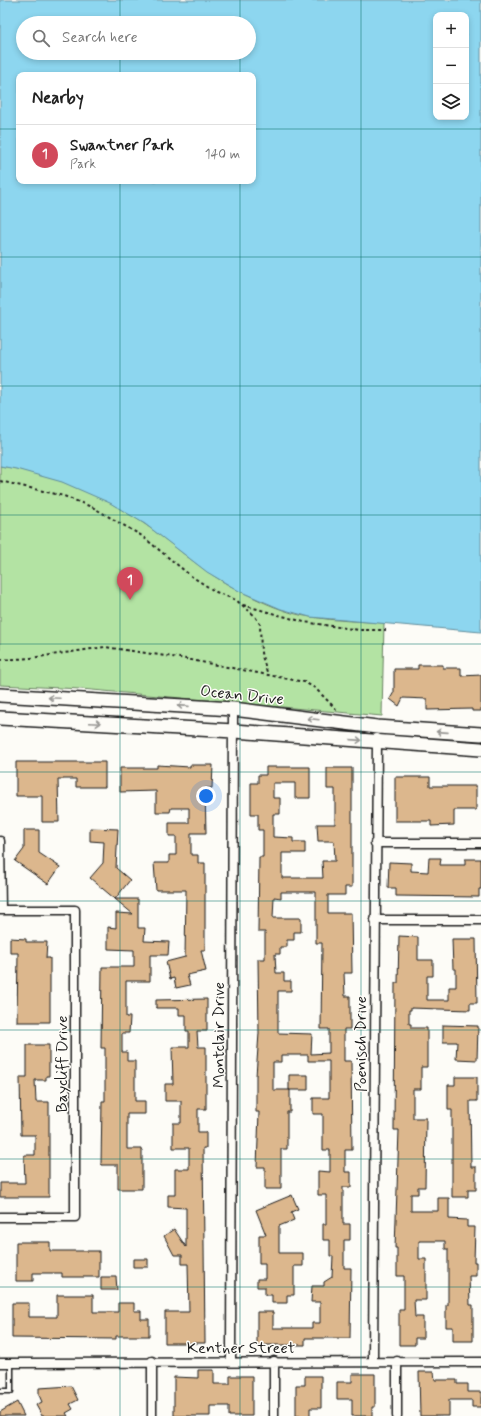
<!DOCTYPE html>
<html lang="en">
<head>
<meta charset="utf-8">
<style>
	:root { --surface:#fff; --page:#f6f6f6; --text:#222; --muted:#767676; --line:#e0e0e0; --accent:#d1495b }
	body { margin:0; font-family:Mynerve,sans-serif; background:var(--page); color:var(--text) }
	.controls { position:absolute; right:12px; top:12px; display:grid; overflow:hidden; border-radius:8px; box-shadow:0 2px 6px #0003 }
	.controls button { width:36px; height:36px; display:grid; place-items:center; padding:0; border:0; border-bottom:1px solid var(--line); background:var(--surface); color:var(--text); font:20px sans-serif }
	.you { position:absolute; left:206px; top:796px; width:14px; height:14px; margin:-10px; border:3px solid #fff; border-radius:50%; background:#1a73e8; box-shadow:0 0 0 6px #1a73e833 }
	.badge { display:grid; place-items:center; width:26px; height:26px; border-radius:50%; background:var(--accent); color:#fff; font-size:13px; font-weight:700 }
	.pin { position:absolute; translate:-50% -33px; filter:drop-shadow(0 1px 2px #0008) }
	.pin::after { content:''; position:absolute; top:21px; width:14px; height:12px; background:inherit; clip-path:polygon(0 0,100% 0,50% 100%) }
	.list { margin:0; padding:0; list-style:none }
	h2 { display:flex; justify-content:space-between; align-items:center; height:52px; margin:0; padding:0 16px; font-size:17px }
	h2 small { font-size:13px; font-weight:400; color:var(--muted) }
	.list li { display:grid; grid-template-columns:26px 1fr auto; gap:12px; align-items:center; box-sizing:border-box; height:60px; padding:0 16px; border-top:1px solid var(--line) }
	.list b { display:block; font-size:15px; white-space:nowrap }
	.list p { margin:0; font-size:13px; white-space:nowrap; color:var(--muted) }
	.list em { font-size:13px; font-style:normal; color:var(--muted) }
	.icon { flex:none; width:22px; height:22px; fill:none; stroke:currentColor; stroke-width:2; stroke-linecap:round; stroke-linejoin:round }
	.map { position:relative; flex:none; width:481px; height:1416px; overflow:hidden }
	.search { position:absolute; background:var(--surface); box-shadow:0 2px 6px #0003; left:16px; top:16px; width:240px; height:44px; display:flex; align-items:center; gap:10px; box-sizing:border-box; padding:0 14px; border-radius:22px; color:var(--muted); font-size:15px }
	.panel { position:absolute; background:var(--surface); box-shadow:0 2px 6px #0003; left:16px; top:72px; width:240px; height:112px; border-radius:8px }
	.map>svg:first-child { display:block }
	.green { fill:#b3e3a3; stroke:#688060 }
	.water { fill:#8dd6ef; stroke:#608c9b; fill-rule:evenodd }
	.building { fill:#dcb78d; stroke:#1c1c1c; fill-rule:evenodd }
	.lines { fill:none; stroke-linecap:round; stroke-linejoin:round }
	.lane-casing { stroke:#1c1c1c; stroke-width:7 }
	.street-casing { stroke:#1c1c1c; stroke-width:11 }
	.primary-casing { stroke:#1c1c1c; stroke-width:16 }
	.path { stroke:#1c1c1c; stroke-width:2; stroke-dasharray:3 3; stroke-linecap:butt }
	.lane { stroke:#fdfcf7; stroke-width:4 }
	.street { stroke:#fdfcf7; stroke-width:8 }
	.primary { stroke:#fdfcf7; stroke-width:13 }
	.oneway { stroke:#989794 }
	.grid { fill:none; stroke:#0f766e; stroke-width:1; stroke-opacity:0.55 }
	.labels { text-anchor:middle; stroke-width:3; stroke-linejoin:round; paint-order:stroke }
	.street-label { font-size:16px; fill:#1c1c1c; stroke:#fdfcf7 }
</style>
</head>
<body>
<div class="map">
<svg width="481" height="1416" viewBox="0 0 481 1416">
	<rect width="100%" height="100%" fill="#fdfcf7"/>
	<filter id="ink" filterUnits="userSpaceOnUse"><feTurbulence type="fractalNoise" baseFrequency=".025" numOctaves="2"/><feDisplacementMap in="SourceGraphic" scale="8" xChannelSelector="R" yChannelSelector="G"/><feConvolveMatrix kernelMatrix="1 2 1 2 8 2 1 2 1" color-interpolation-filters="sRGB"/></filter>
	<g filter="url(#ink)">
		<path class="green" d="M0,466C51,473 104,495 146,525C177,547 205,574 240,591C262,602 287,614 311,617C335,621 360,621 384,623L382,716L81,689L0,685Z"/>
		<path class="water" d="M0,0H481V632L310,617L281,609L239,591L207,572L145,524L110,503L62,482L16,469L0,466ZM436,15H466V117H436ZM23,23H249V53H23ZM19,75H253V181H19Z"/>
		<path class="building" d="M418,665H443V668H461V676L481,675V711H472V709L427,710V699L403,698L399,706L390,699L394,692V669H418Z
			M16,762H105V787H76V779H58L59,822H42V796H16Z
			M157,765L190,767V765H213L212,788H205L206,833H191V855H198V863H205V950H201L206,971L187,975L190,985L176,988L174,978L170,979L166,962L185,957L186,890H156L154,863H169V855H176V836H169V823H189V808H171L170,812H156V791L120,792V768H157Z
			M266,767H310V798H295V783H273V798H280V814H273V837L293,838V842H305V853H282V878H323L322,861H335L334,841H318L317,824H335V789H327V768H352V887H345V895H328V913H351L352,973H344L345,996H350V1029H344V1061H351L352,1150H345V1172H351V1187H343V1224H350V1240H344V1268H351L350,1338H305V1345H257V1312H273V1328H312V1323H320V1302H311L312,1286H324V1282L332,1277L333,1256H330V1240H323V1224H326V1195H318V1171L330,1172V1150H323V1114H313V1098H329V1061H308V1055H281V1062H273V1090H290V1112H287V1149H281V1189H265V1167H257L259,1112H256V1076L259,1033L258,959H265V932H258L259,857H263V830H258V814H251V783H258V775H266ZM281,892H316V943H322L321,1029H329V1053L311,1054L312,1034L278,1033V991H291V981H284V973H276L275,954H280V947H287V940H294V932H301V918H273L274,897L281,898Z
			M395,777H430V786H476V810H454V825L431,826V821H395Z
			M90,828L118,829L116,868L130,880L115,899L90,878L103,863L104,842L90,841Z
			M24,830H39V853L60,867L48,884L15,861L24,849Z
			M429,858H441L440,865H465V859H481V889H479V897L396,896V888H388L389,862L411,863V871L428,872Z
			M115,899H138V928H145L144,941L169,942L168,955H150V981H126V1017H130L129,1033H122V1052H127V1061H135V1101H145V1114H127V1149H142V1189H118V1165H101L102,1101H105V1048H101L102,967H134V950L108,949V927L116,928V913L133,914Z
			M399,936L418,937V960H433V976H427V1000H449V987H456V969H453L452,939H476L477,1003H470V1010L411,1008V1010H409V1024H411V1028H427V1067H421V1089H413V1118H426L425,1187H418V1194H411V1211H438V1198H449V1219L467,1220V1227H475L474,1262H476V1276H469L470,1305H473V1341H453V1327H446V1305H448V1249H445V1241H419V1259H426V1300H414L415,1317H423V1338H415V1345H399V1310H404V1276H397V1248H395L399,1130H394L395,983H398Z
			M10,938L26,939V942H47L46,958H50V1022H17L18,953H10Z
			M207,999V1031H197L198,1047H206V1109H198V1132H206V1148H203L205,1343H165V1312H189L188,1264H182V1255H174L164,1236L174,1229L186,1247V1208L168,1207V1195H175V1169H189V1148H173V1123H181V1101H165V1084H173L172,1047H189V1031H186V1015H179V1008H156V1000Z
			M443,1025L478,1026L477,1060L456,1059L457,1042H443Z
			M27,1045H49V1076H46V1080H35L36,1102H49V1197H0V1183H25L24,1155H35V1135H21L20,1077H27Z
			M289,1075H308V1090H289Z
			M455,1077H477V1101H470L471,1167H476V1190H468V1197H452V1110H448V1085H455Z
			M292,1195L298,1209L291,1212L294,1220L279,1226V1253H303V1266H294V1295H287V1303H272V1295H265V1287H257V1279H265V1264H259V1235H266L256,1210Z
			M16,1242H50V1251H99V1277H62V1273H33V1281H16Z
			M133,1259H148V1267H133Z
			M101,1277H116L117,1290H101Z
			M57,1295H93V1312H118V1303H134V1311H141V1319H149V1336H116V1339L12,1338V1303H29V1317H57Z
			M198,1370H214V1384H230V1376H252V1416H229V1406H210V1416H174V1377L198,1378Z
			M419,1372H434L435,1380H457V1384H468V1392H481V1407H472V1400H449V1416H420Z
			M352,1374H375V1407H372V1416H352V1399H337V1382H352Z
			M305,1376H321V1408H310V1416H296V1385H305Z
			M71,1386L78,1400L70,1404L73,1409L66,1413L68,1416H42L36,1405L42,1402L39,1395V1388Z
			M17,1402L24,1416H0V1412Z"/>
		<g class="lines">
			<defs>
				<path id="lane" d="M0,1391H11V1363"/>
				<path id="street" d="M0,841L1,910
					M375,843H481
					M0,910H75V1217H0
					M375,920H481
					M231,1361L233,709
					M373,1361L377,738
					M397,1361V1416
					M0,1363L481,1362
					M152,1416V1361
					M274,1416V1361"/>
				<path id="primary" d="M0,695L233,709L377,727L481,734
					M0,718L234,731L481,749"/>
			</defs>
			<use href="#lane" class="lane-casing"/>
			<use href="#street" class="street-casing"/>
			<use href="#primary" class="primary-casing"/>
			<path class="path" d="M0,481L64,496L94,508L142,536L191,576L216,592L236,600L254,615L260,624L261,653L268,675
				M243,605L304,622L359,630H386
				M0,660L31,658L105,647L186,659L304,682L315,688L338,711"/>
			<use href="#lane" class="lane"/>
			<use href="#street" class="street"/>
			<use href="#primary" class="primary"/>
		</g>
		<defs><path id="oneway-shaft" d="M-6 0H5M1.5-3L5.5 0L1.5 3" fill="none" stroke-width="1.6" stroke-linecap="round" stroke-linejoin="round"/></defs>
		<g class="oneway">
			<use href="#oneway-shaft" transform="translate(54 698) rotate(-177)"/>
			<use href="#oneway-shaft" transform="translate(183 706) rotate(-176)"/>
			<use href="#oneway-shaft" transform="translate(313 719) rotate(-173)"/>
			<use href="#oneway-shaft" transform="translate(95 723) rotate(3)"/>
			<use href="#oneway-shaft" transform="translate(442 732) rotate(-176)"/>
			<use href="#oneway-shaft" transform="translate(356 740) rotate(4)"/>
		</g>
	</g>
	<path class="grid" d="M120,0V23M240,0V23M361,0V1416M120,53V75M240,53V75M0,129H19M253,129H481M120,181V1416M240,181V1416M0,257H481M0,386H481M0,515H481M0,644H481M0,772H481M0,901H481M0,1030H481M0,1159H481M0,1287H481"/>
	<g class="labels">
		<g class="street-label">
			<text transform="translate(242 694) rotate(6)" y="6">Ocean Drive</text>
			<text transform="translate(218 1035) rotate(-90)" y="6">Montclair Drive</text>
			<text transform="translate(360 1044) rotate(-90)" y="6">Poenisch Drive</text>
			<text transform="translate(61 1064) rotate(-90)" y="6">Baycliff Drive</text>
			<text x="241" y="1353">Kentner Street</text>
		</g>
	</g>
</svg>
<div class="controls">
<button>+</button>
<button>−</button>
<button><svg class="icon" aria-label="layers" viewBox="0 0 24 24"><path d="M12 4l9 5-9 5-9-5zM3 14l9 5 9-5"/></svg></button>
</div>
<div class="you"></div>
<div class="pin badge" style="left:130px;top:600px">1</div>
<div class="search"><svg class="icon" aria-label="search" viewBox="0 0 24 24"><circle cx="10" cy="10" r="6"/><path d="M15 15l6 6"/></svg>Search here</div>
<section class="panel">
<h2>Nearby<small></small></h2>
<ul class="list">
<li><span class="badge">1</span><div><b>Swantner Park</b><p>Park</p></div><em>140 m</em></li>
</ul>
</section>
</div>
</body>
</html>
